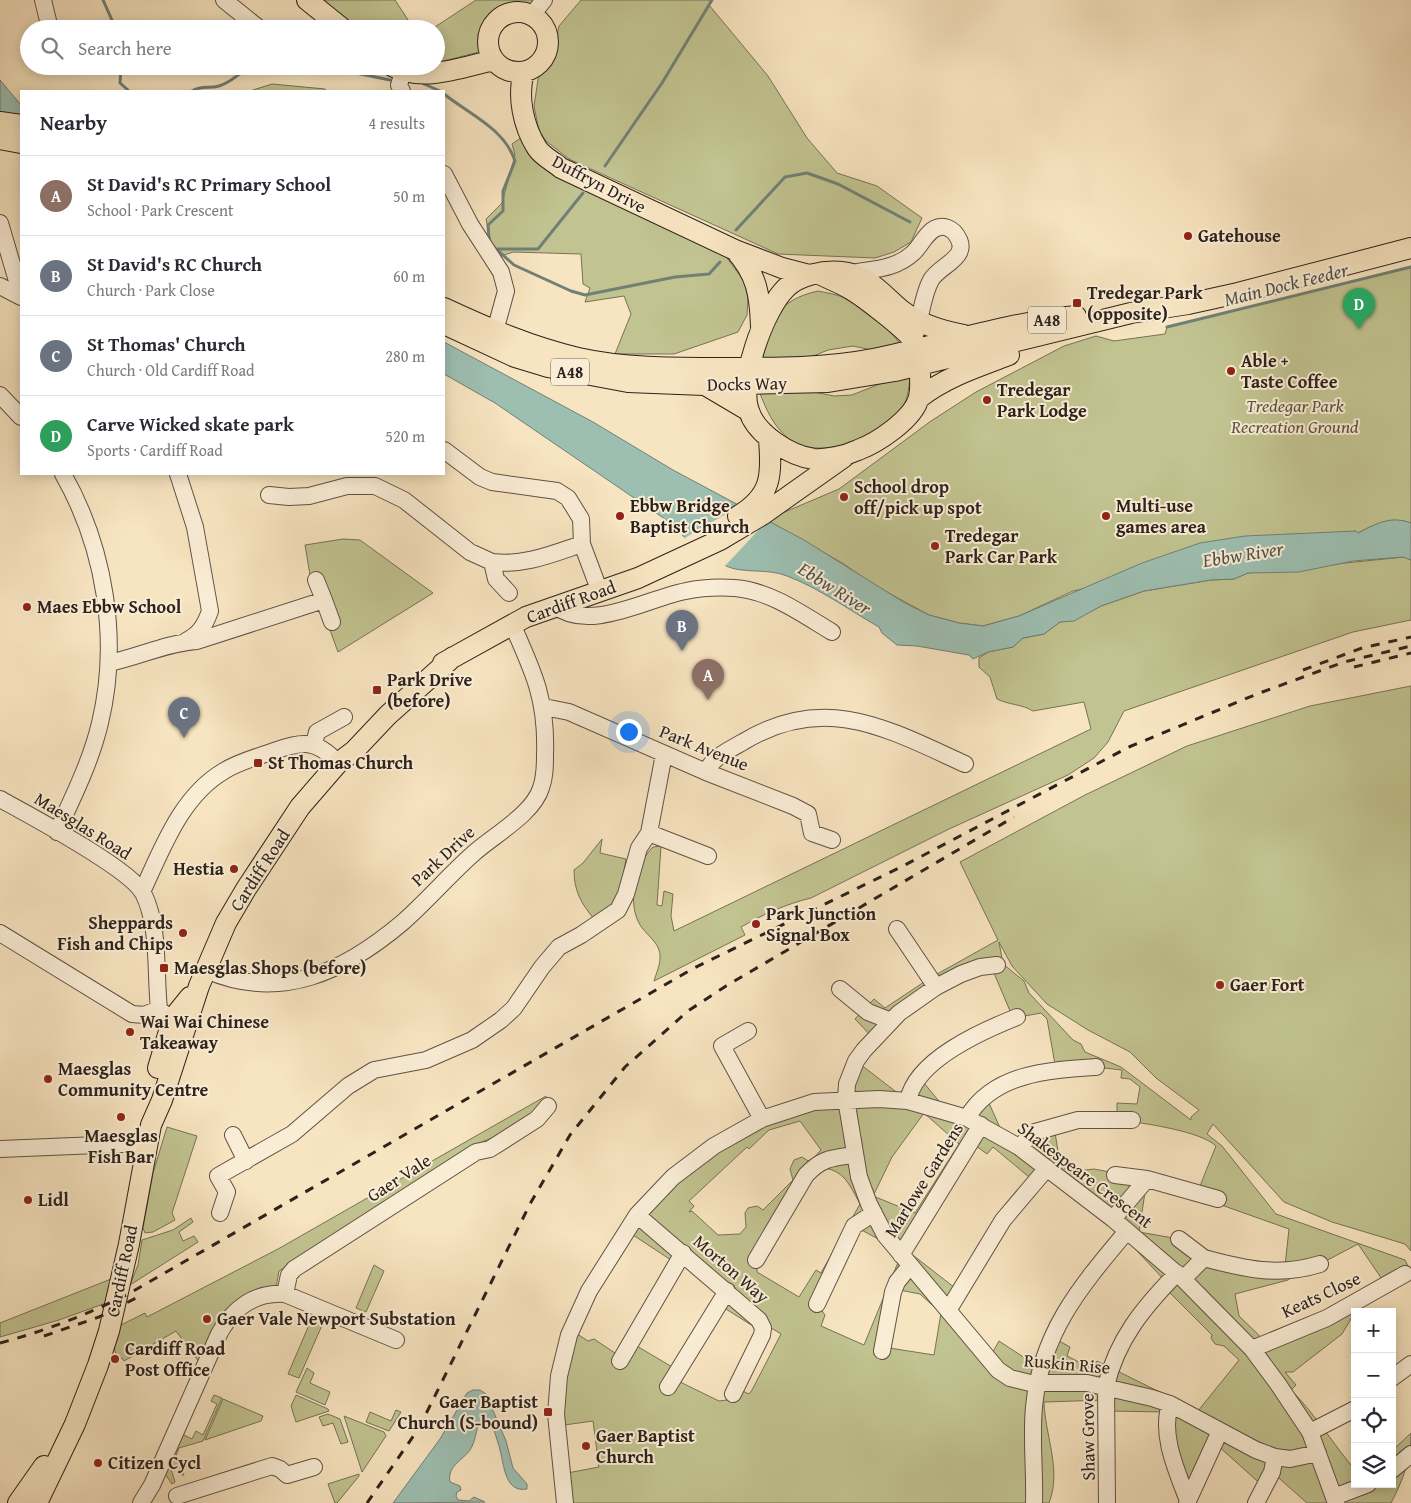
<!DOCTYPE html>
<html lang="en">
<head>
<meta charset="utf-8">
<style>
	:root { --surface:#fff; --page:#f2f2f3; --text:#2b2b33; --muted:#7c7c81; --line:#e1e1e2; --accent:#8f2418 }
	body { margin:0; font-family:"Gentium Book Plus",serif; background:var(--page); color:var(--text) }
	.controls { position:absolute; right:15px; bottom:15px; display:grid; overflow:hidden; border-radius:0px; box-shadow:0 2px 12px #0003 }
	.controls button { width:45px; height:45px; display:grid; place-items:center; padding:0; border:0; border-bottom:1px solid var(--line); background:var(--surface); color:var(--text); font:25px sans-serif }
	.you { position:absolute; left:628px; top:731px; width:18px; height:18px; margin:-12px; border:4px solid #fff; border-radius:50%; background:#1a73e8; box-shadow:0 0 0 8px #1a73e833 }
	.badge { display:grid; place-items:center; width:32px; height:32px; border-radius:50%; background:var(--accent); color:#fff; font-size:16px; font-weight:700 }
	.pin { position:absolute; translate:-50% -41px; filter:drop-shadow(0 1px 2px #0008) }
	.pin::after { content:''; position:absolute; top:26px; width:18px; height:15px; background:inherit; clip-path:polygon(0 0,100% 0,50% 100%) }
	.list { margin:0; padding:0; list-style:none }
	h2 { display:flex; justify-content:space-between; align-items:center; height:65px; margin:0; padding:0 20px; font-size:21px }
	h2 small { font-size:16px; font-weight:400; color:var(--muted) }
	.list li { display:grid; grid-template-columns:32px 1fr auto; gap:15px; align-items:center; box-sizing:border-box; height:80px; padding:0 20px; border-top:1px solid var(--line) }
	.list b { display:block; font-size:19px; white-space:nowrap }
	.list p { margin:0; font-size:16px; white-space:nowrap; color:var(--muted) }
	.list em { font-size:16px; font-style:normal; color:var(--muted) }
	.icon { flex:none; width:28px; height:28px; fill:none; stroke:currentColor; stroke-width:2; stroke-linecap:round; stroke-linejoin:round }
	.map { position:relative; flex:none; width:1411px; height:1503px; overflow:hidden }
	.search { position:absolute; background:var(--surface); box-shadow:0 2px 12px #0003; left:20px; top:20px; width:425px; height:55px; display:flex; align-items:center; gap:12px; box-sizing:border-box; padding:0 18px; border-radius:28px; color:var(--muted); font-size:19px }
	.panel { position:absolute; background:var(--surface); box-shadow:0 2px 12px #0003; left:20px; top:90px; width:425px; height:385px; border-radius:0px }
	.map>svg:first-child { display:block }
	.green { fill:#c1c390; stroke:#777256; fill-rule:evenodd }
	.water { fill:#9dbfb2; stroke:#708076 }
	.pier { fill:#f7e4c0 }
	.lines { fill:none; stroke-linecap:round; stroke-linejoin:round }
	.stream { stroke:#708076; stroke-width:3 }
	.minor-casing { stroke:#605244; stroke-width:18 }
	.major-casing { stroke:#2d221b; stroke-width:22 }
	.minor { stroke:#faedd6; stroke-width:16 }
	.major { stroke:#f7e4c0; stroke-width:20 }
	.rail { stroke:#2d221b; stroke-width:3; stroke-dasharray:9 9; stroke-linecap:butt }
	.poi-dot { fill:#8f2418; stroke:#faedd6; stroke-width:2 }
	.labels { text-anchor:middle; stroke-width:4; stroke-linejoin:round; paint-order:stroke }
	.shield { fill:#faedd6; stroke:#6a5f53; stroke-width:1 }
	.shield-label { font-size:16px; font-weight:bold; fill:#2d221b }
	.street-label { font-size:18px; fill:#2d221b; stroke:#faedd6 }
	.poi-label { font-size:18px; font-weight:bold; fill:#2d221b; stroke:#faedd6; text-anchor:start }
	.park-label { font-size:18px; font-style:italic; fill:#59523e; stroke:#faedd6 }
	.water-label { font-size:19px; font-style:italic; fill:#4f5148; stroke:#faedd6 }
</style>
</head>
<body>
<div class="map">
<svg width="1411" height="1503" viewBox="0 0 1411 1503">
	<rect width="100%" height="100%" fill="#f7e4c0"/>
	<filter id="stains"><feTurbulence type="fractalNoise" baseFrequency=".004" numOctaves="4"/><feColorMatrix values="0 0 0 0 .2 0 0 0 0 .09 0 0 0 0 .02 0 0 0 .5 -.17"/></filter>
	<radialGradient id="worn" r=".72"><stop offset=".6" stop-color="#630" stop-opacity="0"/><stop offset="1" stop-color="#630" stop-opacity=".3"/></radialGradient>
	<path class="green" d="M323,0H395L414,29H359Z
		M476,0H536L531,6C504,6 480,20 483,51L436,63V29H432Z
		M581,0H712L709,5L768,76L807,138L837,173L877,186L922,218L911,242L894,252L875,258L778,254L569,159L546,141L539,131L534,106L539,73L554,50L559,26Z
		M272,84L325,89L326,91H250Z
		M525,135L537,154L719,247L744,281L748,298L747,315L738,332L674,354H615L631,314L624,296L585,302L590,288L583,284L581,254L513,252L499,257L491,243L486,219L502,203L515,155L512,144Z
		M1411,267V523C1391,516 1375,524 1358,533L1356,531L1342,533L1073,591L1019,616L983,626L959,623L929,615L872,584L844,564L770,522L780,514L839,489L931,421L976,392L1064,346L1096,336L1114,341L1165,334L1167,327Z
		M818,291C827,293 836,294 845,298C860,305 891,330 900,344L872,350L853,346L828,350L801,361L762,360C773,321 774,301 818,291Z
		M910,376C909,389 907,405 898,415C877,439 817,461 789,439C773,426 766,409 759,391L798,389L834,396L852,395L892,379Z
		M343,539L360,540L433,593L338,652L310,575L305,545Z
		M1404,557L1411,560V620L1353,632L1124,711L1108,742L1094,758L1068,775L949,829L811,898C786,904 764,914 741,927L745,935L654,981C656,974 660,965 660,958C661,942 645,935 639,923C627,901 636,863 653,847L661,846L657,905L662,906L664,891L673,894L671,916L674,931L1091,729L1084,702L1033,711C1022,704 1009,705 997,699L990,677L979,667V658L988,652L1013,647L1023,638L1044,634L1060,622L1074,620L1101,606L1144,591L1211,580L1234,579L1248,573Z
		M1411,686V1251L1405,1244L1332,1222L1284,1202L1213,1124L1207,1134L1222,1146L1276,1214L1405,1260L1411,1272L1386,1285L1358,1244L1320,1264L1301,1270L1288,1280L1235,1294L1239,1316L1266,1342L1347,1308L1352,1317L1342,1334L1293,1372H1285L1296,1385L1291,1390C1316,1415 1333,1444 1355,1470V1484H1392V1451L1411,1433C1411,1459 1403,1480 1391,1503H1307L1272,1472L1265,1488L1216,1444L1188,1501L1167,1412L1106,1411V1400L1044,1402C1045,1436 1062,1470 1049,1503H565L562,1474L599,1467L593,1421L557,1426L571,1330L588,1341L594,1339L615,1353L630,1342L679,1371L674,1379L719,1401L727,1400L736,1388L749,1394L752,1390L781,1334L773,1329L756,1328L718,1304L726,1291L683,1253L677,1264L627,1231L637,1215L737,1131L846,1099L856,1061L908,1101L919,1077L947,1111L967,1118L985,1094L1005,1139L1019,1147L1054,1126L1060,1164L1069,1172L1094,1169L1147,1179L1139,1232L1179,1239L1202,1250L1229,1258L1285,1266L1289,1229L1196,1196L1216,1146C1201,1131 1139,1122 1117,1120V1103L1137,1104L1140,1087L1130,1079L1121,1078L1122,1070L1096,1067L1056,1070L1047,1019L1041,1013L1013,1018L991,966L961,974L874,1039L855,1019L874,999L885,1008L930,978L998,940L960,862L1085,795L1187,746L1310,706ZM999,942L1012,966L1047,1004L1088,1030L1130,1052L1156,1078L1199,1110L1191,1117V1120L1121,1067L1085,1052L1081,1044L1073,1040L1029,993L1024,981L1003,964ZM924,1113L959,1144L915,1213L873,1196L892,1157ZM800,1121L821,1150L810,1162L802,1157L794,1160L790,1169L793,1180L763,1210L757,1206L748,1208L745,1213L746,1227L740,1234L718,1235L692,1211L689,1212L694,1206L689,1201L747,1147L749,1149L769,1130ZM972,1143L987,1154L993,1147L1035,1182L1048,1168L1123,1236L1167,1283L1164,1287L1212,1335L1211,1338L1215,1344L1224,1346L1239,1360L1198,1411L1097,1361L1093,1369L1067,1356L1070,1347L1052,1337L1040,1368L999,1341L989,1359L949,1309L959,1291L905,1249ZM814,1167C843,1168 847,1180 860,1204L821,1273L816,1270L799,1297L757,1272V1265ZM854,1226L897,1249L901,1255L864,1345L821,1326L825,1315L817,1304ZM894,1289L920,1294L941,1313L934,1355L883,1347Z
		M602,839L600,853L626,859C621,888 620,903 594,919C581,903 574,891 574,870L583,863Z
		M546,1096V1101C528,1121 507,1132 482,1142L279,1271L276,1288C224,1298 218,1317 199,1362L176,1331L124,1361L122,1358L119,1360C112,1348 113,1340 117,1327L145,1313L147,1317L278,1249Z
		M167,1127L197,1136L172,1213L175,1220L153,1232L145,1233L143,1228L153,1173Z
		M191,1218L193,1222L179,1232L183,1241L194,1236L198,1242L130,1285L138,1265L142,1240L173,1230Z
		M374,1265L384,1271L366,1312L356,1308Z
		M111,1279L106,1303L59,1320L0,1337V1323Z
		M312,1318L323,1323L299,1378L288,1374Z
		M307,1368L314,1373L310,1383L330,1392L325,1405L296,1392Z
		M214,1395L222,1398L203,1441L179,1448L176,1456L184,1475H182L179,1467L171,1469L175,1482L172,1484L165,1474L182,1434L192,1439L196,1431L203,1435L217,1404L211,1401Z
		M296,1395L328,1409L329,1411L296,1422L291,1406Z
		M223,1399L263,1416L261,1421L205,1440Z
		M396,1410L401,1412L389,1431L366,1422L370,1412L391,1421Z
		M328,1414L340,1419L348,1442L341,1444L333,1423L323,1426L319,1417Z
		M344,1416L384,1432L386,1436L362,1472Z
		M359,1474V1476L337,1503H335L328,1484Z"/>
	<path class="water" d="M0,80L21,105V149L0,126Z
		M444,342L593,422L673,470L804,540L905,603L929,615L959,623L983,626L1019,616L1142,563L1200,543L1245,536L1356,531L1358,533C1376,524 1390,515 1411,523V560L1403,557L1353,561L1299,572L1248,573L1234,579L1211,580L1144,591L1101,606L1074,621L1060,622L1044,634L1023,638L1013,647L988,652L973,659L969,655L917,646L897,645L882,633L879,627C849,610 819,588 787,576C768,568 743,574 726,566L683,536L681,530L495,403L444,374Z
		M473,1390H480L486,1394L506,1441L513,1468L527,1484V1489C506,1493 504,1467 501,1454C499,1444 495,1434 492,1424L485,1422L479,1423C476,1431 475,1443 470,1450C462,1461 447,1466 450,1482L460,1486L461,1490L457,1492L456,1496L458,1500L469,1501L474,1497L485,1502L393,1503L440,1439L467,1393Z"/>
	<path class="pier" d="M743,504L768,520L724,567L683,539Z"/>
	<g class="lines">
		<path class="stream" d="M103,0L116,29
			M121,66L120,83L129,91
			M322,66L390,80
			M424,84L440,91
			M192,91C202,85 209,89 219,86C233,82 241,70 254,66
			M444,94C469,114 505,129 515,161L503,191V211L488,225L489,239
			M605,166L662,83L712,0
			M736,230L785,177L807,173L838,184L910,222
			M494,247L514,265L571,291L585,295L675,277L709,274L720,262
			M498,249H538L583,193
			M1167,327L1411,267"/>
		<defs>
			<path id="minor" d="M43,0L50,29
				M224,0L260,29
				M532,15L544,0
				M402,91L399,85L403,72
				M444,174L470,224L501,272L506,291L495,331
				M0,223L17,281L15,293
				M852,273C874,269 896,269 913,253C922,245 927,229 940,227C945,226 951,229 954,232C975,257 940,264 931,280C923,294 921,316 916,332
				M0,286L21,297
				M0,395L21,417
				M444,450L480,477L492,482L557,491L568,498L581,519L582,544L600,592
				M178,474L195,527L210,611C205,625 200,634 186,641
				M269,495L289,497L309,496L347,486H375L404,500L470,552L492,562L496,579L509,593
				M492,562C524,566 552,554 582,544
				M316,580L324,600
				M555,606C590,633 648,598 686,591C700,588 720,587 735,588C771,591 802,614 832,632
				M109,663C138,657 167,643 197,641L324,600L332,622
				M544,707L569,712L706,772L793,806L808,814L812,833L832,840
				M314,744L317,732L344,717
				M706,772C713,757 729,750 743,742C825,692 888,729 965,764
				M0,799C29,815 129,868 143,893C160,926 155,973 159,1009L166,1015L184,1022
				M57,832C73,797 91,761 100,723C120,640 105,548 63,474
				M649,833L708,856
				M142,892C162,849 181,796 224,771C238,762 257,757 274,751C303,741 316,739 338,763
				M897,929L936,987
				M0,933L132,1014L144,1015L159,1009
				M997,965L980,967L961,974L936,987L899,1013L864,1050L856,1061L847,1084L846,1099L859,1177L869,1204L885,1235L998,1370L1010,1378L1030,1383H1087L1152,1398L1170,1404L1256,1450L1275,1457L1290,1459L1318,1453
				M206,970C281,1003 345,971 403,922C428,900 449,875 474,853C494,835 533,814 541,788C545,777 545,766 545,755C547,700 534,673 512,624
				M840,989L868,1012L891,1021
				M748,1031L722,1046L762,1119
				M908,1101C915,1060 982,1031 1017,1017
				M967,1118C993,1073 1049,1070 1096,1067
				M233,1135L246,1161
				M1019,1147L1035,1132L1078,1120H1132
				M0,1149L147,1143
				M1115,1175L1147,1179
				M220,1213L227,1192L218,1176L292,1134L348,1086L374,1070L426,1060L472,1040L501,1020L514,1008L542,967L559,947L581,935L618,910L626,894L639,848L649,833L664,754
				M637,1215L759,1320L763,1328L762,1335L733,1394
				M1113,1219L1147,1179L1218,1199
				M1179,1239L1204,1258
				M901,1255L981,1125
				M756,1260L806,1175C822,1158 832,1158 854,1155
				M1183,1279L1204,1258C1244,1269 1279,1277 1320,1264
				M285,1294L396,1340
				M817,1304L854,1226L874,1213
				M949,1309L1003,1220L1047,1168
				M1252,1349L1327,1318L1405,1274
				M882,1351L893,1292L897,1282L910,1266
				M620,1361L683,1253
				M1392,1378L1411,1364
				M668,1387L727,1291
				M1170,1404C1160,1436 1177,1471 1188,1501
				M1310,1432L1355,1409
				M1392,1470L1411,1454
				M177,1496L272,1466L280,1469L287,1475L314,1467
				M1334,1497L1368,1484
				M141,1503L152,1485L219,1334C233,1308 255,1292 285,1294L289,1275L294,1269L476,1152L490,1149L537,1119L548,1106
				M565,1503L556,1414L559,1376L569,1335L589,1291L637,1215L673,1177L714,1146L762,1119L814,1102L879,1099L908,1101L967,1118L1019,1147L1113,1219L1183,1279L1252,1349L1278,1384L1310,1432L1336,1503
				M1034,1503C1035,1471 1031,1438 1034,1407C1041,1332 1081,1286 1127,1231
				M1107,1503L1106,1386C1117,1339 1144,1307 1177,1273
				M1187,1503L1220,1431
				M1256,1503L1272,1472L1275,1457"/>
			<path id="major" d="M307,0L343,29
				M488 42a30 30 0 1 1 60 0a30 30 0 1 1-60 0Z
				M392,66C423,83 462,67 494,60
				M524,72C517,96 523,126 537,148C542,156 554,162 561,168L735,250L782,268L809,275
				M0,122L21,125
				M0,139L21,143
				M735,250C757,275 760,294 761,327
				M819,274C829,279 840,283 850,289C864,297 905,329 914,341C919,349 920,362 920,371C920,379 921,389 919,397C914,419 877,443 858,450C845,456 827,460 814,459C790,456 756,434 749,411C738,382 764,309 786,288C799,275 824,270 842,272C867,274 883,295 901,310C919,324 941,331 964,335
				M444,308C487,328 531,347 578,358C627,369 679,368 729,368C777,368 826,368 873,359C941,345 1006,323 1076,316
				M444,324L515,357L548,367L628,382L704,385L828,382L895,371L1131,313L1188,304L1238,293L1411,248
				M705,385L749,411
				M919,398C946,377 977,367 1009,355
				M738,516C772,496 772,475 769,439
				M443,663L526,617L638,578L720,540L762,515L844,457
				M158,1068L173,1018L190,997
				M18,1503L44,1466
				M37,1503L75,1424L98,1365L109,1331L129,1244L151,1125L162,1100L199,986L226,923L246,889L300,807L338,763L354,751L388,715L453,657"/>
		</defs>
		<use href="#minor" class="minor-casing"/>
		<use href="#major" class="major-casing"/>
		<use href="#minor" class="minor"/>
		<use href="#major" class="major"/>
		<path class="rail" d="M1354,667L1411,653
			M1303,670L1362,648L1411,637
			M44,1336L99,1317L136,1298
			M0,1343C45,1331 89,1314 130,1293L694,968L903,866L1129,747L1257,694L1344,662L1411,646
			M367,1503L419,1428L530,1204L570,1135L625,1067L688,1011L726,986L1014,817"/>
	</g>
	<g class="poi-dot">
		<circle cx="1188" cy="236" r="5"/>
		<rect x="1072" y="298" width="10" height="10" rx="2.5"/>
		<circle cx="1231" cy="371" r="5"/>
		<circle cx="987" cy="400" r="5"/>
		<circle cx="844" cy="497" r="5"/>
		<circle cx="620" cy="516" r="5"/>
		<circle cx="1106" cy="516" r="5"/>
		<circle cx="935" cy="546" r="5"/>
		<circle cx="27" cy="607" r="5"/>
		<rect x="372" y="685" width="10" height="10" rx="2.5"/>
		<rect x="253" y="758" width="10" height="10" rx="2.5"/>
		<circle cx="234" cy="869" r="5"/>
		<circle cx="756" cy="924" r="5"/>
		<circle cx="183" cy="933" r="5"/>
		<rect x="159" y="963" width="10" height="10" rx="2.5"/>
		<circle cx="1220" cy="985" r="5"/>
		<circle cx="130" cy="1032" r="5"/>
		<circle cx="48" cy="1079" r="5"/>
		<circle cx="121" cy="1117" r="5"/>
		<circle cx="28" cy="1200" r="5"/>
		<circle cx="207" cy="1319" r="5"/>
		<circle cx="115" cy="1359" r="5"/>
		<rect x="543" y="1407" width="10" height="10" rx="2.5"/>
		<circle cx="586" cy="1446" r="5"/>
		<circle cx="98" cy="1463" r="5"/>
	</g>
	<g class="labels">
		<g class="shield">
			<rect x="1028" y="306.5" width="38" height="27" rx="4"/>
			<rect x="551" y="358.5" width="38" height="27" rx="4"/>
		</g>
		<g class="shield-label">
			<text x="1047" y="326">A48</text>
			<text x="570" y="378">A48</text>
		</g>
		<g class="street-label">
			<text transform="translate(599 184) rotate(28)" y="6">Duffryn Drive</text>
			<text transform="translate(747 384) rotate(-1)" y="6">Docks Way</text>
			<text transform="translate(571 602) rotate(-20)" y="6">Cardiff Road</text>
			<text transform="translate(704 748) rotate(22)" y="6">Park Avenue</text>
			<text transform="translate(83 826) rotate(32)" y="6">Maesglas Road</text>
			<text transform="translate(443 856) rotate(-43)" y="6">Park Drive</text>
			<text transform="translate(260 870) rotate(-57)" y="6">Cardiff Road</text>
			<text transform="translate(1085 1175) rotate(37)" y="6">Shakespeare Crescent</text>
			<text transform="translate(399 1178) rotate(-33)" y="6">Gaer Vale</text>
			<text transform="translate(924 1180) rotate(-58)" y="6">Marlowe Gardens</text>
			<text transform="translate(731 1269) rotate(41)" y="6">Morton Way</text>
			<text transform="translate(122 1271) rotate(-78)" y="6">Cardiff Road</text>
			<text transform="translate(1321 1295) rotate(-25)" y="6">Keats Close</text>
			<text transform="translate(1067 1364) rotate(5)" y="6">Ruskin Rise</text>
			<text transform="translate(1088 1437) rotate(-91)" y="6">Shaw Grove</text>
		</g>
		<g class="poi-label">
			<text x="1198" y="242">Gatehouse</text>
			<text x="1087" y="299">Tredegar Park<tspan x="1087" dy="21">(opposite)</tspan></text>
			<text x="1241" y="367">Able +<tspan x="1241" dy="21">Taste Coffee</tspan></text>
			<text x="997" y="396">Tredegar<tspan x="997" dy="21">Park Lodge</tspan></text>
			<text x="854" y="493">School drop<tspan x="854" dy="21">off/pick up spot</tspan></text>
			<text x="630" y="512">Ebbw Bridge<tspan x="630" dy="21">Baptist Church</tspan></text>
			<text x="1116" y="512">Multi-use<tspan x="1116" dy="21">games area</tspan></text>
			<text x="945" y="542">Tredegar<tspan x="945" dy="21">Park Car Park</tspan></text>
			<text x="37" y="613">Maes Ebbw School</text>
			<text x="387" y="686">Park Drive<tspan x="387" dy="21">(before)</tspan></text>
			<text x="268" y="769">St Thomas Church</text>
			<text x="224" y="875" text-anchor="end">Hestia</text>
			<text x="766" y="920">Park Junction<tspan x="766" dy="21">Signal Box</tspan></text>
			<text x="173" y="929" text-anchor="end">Sheppards<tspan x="173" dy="21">Fish and Chips</tspan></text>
			<text x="174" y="974">Maesglas Shops (before)</text>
			<text x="1230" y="991">Gaer Fort</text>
			<text x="140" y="1028">Wai Wai Chinese<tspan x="140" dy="21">Takeaway</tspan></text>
			<text x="58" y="1075">Maesglas<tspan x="58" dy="21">Community Centre</tspan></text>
			<text x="121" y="1142" text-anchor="middle">Maesglas<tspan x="121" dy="21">Fish Bar</tspan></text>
			<text x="38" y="1206">Lidl</text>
			<text x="217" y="1325">Gaer Vale Newport Substation</text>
			<text x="125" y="1355">Cardiff Road<tspan x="125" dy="21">Post Office</tspan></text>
			<text x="538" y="1408" text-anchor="end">Gaer Baptist<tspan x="538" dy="21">Church (S-bound)</tspan></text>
			<text x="596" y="1442">Gaer Baptist<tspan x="596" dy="21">Church</tspan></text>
			<text x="108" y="1469">Citizen Cycl</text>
		</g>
		<g class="park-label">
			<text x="1295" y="412">Tredegar Park<tspan x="1295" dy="21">Recreation Ground</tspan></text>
		</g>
		<g class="water-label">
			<text transform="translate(1286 284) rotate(-14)" y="7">Main Dock Feeder</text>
			<text transform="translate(1243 554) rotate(-9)" y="7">Ebbw River</text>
			<text transform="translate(835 588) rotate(32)" y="7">Ebbw River</text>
		</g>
	</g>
	<rect width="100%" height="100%" filter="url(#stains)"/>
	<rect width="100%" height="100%" fill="url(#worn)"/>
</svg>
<div class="controls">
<button>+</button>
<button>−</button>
<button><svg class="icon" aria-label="locate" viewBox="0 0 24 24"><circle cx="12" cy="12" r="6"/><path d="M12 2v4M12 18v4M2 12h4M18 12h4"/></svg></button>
<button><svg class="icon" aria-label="layers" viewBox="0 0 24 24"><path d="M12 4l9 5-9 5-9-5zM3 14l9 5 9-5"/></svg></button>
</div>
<div class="you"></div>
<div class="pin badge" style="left:708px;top:700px;background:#8d6e63">A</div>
<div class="pin badge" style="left:682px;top:651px;background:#6b7280">B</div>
<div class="pin badge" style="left:184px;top:738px;background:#6b7280">C</div>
<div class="pin badge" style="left:1359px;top:329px;background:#2e9e5b">D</div>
<div class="search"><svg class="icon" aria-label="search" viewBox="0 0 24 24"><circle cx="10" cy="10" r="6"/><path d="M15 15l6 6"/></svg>Search here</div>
<section class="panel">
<h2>Nearby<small>4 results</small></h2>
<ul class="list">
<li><span class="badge" style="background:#8d6e63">A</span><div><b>St David's RC Primary School</b><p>School · Park Crescent</p></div><em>50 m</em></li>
<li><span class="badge" style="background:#6b7280">B</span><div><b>St David's RC Church</b><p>Church · Park Close</p></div><em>60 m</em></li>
<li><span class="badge" style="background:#6b7280">C</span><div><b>St Thomas' Church</b><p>Church · Old Cardiff Road</p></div><em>280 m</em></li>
<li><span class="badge" style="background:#2e9e5b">D</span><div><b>Carve Wicked skate park</b><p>Sports · Cardiff Road</p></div><em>520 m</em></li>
</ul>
</section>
</div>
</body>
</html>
